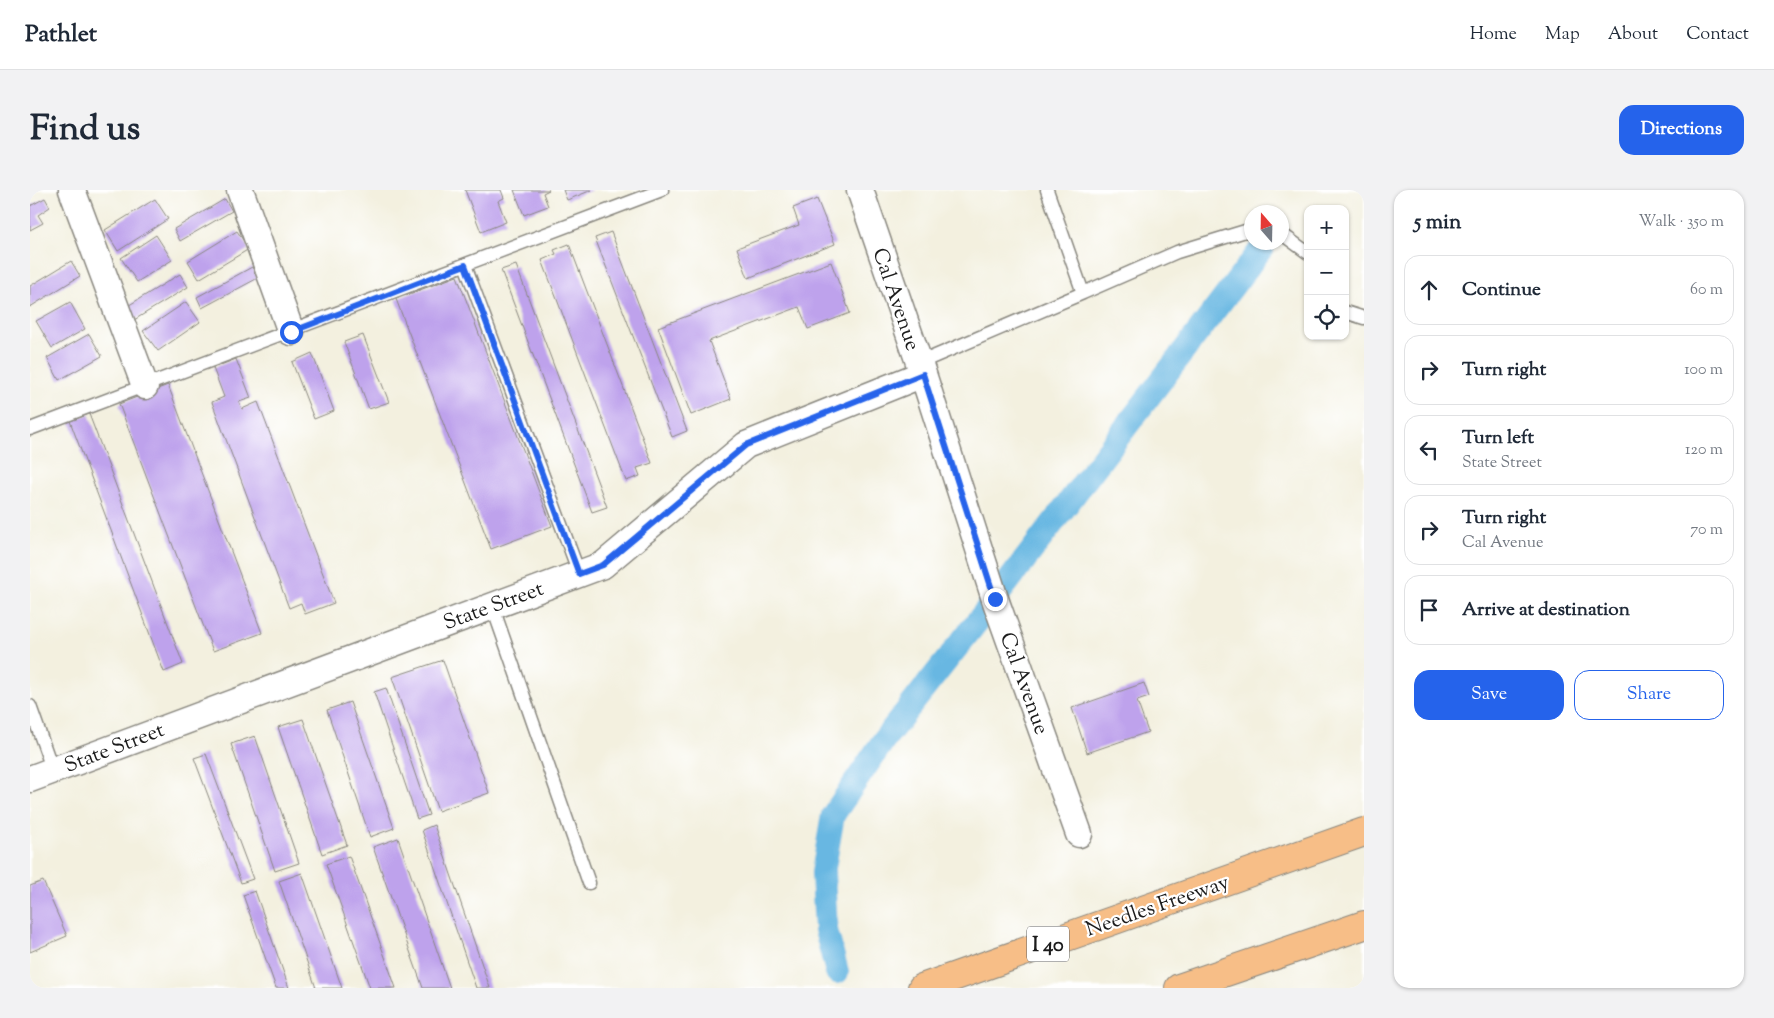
<!DOCTYPE html>
<html lang="en">
<head>
<meta charset="utf-8">
<style>
	:root { --surface:#fff; --page:#f2f2f3; --text:#1f2937; --muted:#747a83; --line:#e0e1e3; --accent:#2563eb }
	body { margin:0; font-family:"Sorts Mill Goudy",serif; background:var(--page); color:var(--text) }
	.controls { position:absolute; right:15px; top:15px; display:grid; overflow:hidden; border-radius:10px; box-shadow:0 1px 4px #0004 }
	.controls button { width:45px; height:45px; display:grid; place-items:center; padding:0; border:0; border-bottom:1px solid var(--line); background:var(--surface); color:var(--text); font:25px sans-serif }
	.compass { position:absolute; left:1214px; top:15px; width:45px; height:45px; border-radius:50%; background:var(--surface); box-shadow:0 1px 4px #0004; rotate:340deg }
	.stop { position:absolute; width:15px; height:15px; margin:-11px; border:4px solid #2563eb; border-radius:50%; background:#fff }
	.stop.end { background:#2563eb; border-color:#fff; box-shadow:0 1px 5px #0008 }
	.list { margin:0; padding:0; list-style:none }
	h2 { display:flex; justify-content:space-between; align-items:center; height:65px; margin:0; padding:0 20px; font-size:21px }
	h2 small { font-size:16px; font-weight:400; color:var(--muted) }
	.list li { display:grid; grid-template-columns:32px 1fr auto; gap:15px; align-items:center; box-sizing:border-box; height:70px; margin:0 10px 10px; padding:0 10px; border:1px solid var(--line); border-radius:15px }
	.list b { display:block; font-size:19px; white-space:nowrap }
	.list p { margin:0; font-size:16px; white-space:nowrap; color:var(--muted) }
	.list em { font-size:16px; font-style:normal; color:var(--muted) }
	.actions { display:flex; gap:10px; padding:15px 20px }
	.actions a { flex:1; padding:11px 0; border:1px solid var(--accent); border-radius:15px; text-align:center; font-size:18px; color:var(--accent) }
	.actions .main { background:var(--accent); color:#fff }
	.icon { flex:none; width:28px; height:28px; fill:none; stroke:currentColor; stroke-width:2; stroke-linecap:round; stroke-linejoin:round }
	.map { position:relative; flex:none; width:1334px; height:798px; overflow:hidden; border-radius:15px }
	header { display:flex; align-items:center; gap:30px; box-sizing:border-box; height:70px; padding:0 25px; background:var(--surface); border-bottom:1px solid var(--line) }
	header strong { font-size:24px }
	nav { display:flex; gap:28px; margin-inline-start:auto; font-size:18px }
	.intro { display:flex; align-items:center; justify-content:space-between; box-sizing:border-box; height:120px; padding:0 30px }
	h1 { margin:0; font-size:35px }
	.button { padding:12px 22px; border-radius:15px; background:var(--accent); color:#fff; font-size:18px; font-weight:700 }
	main { display:flex; gap:30px; padding:0 30px }
	aside { flex:1; background:var(--surface); border-radius:15px; box-shadow:0 1px 4px #0004 }
	.map>svg:first-child { display:block }
	.lines { fill:none; stroke-linecap:round; stroke-linejoin:round }
	.canal { stroke:#68b7e2; stroke-width:24 }
	.building { fill:#bea2ec }
	.lane-casing { stroke:#88867e; stroke-width:15 }
	.street-casing { stroke:#88867e; stroke-width:29 }
	.highway-casing { stroke:#88867e; stroke-width:30 }
	.lane { stroke:#fff; stroke-width:12 }
	.street { stroke:#fff; stroke-width:26 }
	.highway { stroke:#f7be87; stroke-width:28 }
	.route { stroke:#2563eb; stroke-width:6 }
	.labels { text-anchor:middle; stroke-width:4.5; stroke-linejoin:round; paint-order:stroke }
	.shield { fill:#fff; stroke:#606060; stroke-width:1 }
	.shield-label { font-size:20px; font-weight:bold; fill:#1c1c1c }
	.street-label { font-size:21px; fill:#1c1c1c; stroke:#fff }
</style>
</head>
<body>
<header>
<strong>Pathlet</strong>
<nav><a>Home</a><a>Map</a><a>About</a><a>Contact</a></nav>
</header>
<div class="intro"><h1>Find us</h1><a class="button">Directions</a></div>
<main>
<div class="map">
<svg width="1334" height="798" viewBox="0 0 1334 798">
	<rect width="100%" height="100%" fill="#fff"/>
	<filter id="ink" filterUnits="userSpaceOnUse"><feTurbulence type="fractalNoise" baseFrequency=".02" numOctaves="2"/><feDisplacementMap in="SourceGraphic" scale="10" xChannelSelector="R" yChannelSelector="G"/><feConvolveMatrix kernelMatrix="1 2 1 2 8 2 1 2 1" color-interpolation-filters="sRGB"/></filter>
	<filter id="wash" filterUnits="userSpaceOnUse"><feTurbulence type="fractalNoise" baseFrequency=".0096" numOctaves="4" result="noise"/><feDisplacementMap in="SourceGraphic" scale="20" xChannelSelector="R" yChannelSelector="G"/><feGaussianBlur stdDeviation="1.12" result="paint"/><feColorMatrix in="noise" values="0 0 0 0 0 0 0 0 0 0 0 0 0 0 0 0 0 1.4 0 .05"/><feComposite in="paint" operator="in"/></filter>
	<g filter="url(#wash)">
		<rect width="100%" height="100%" fill="#f3f0df"/>
		<g class="lines">
			<path class="canal" d="M807,782L796,740L793,683L803,625L856,547L965,409L1232,58"/>
		</g>
		<g id="blocks">
			<path class="building" d="M435,0H471L474,8L468,11L476,32L451,42Z
				M484,0H519L513,3L518,16L494,25Z
				M533,0H562L537,10Z
				M15,8L20,17L8,25L13,33L0,40V16Z
				M125,9L138,29L88,61L75,40Z
				M195,9L202,21L150,51L144,39Z
				M787,9L805,54L718,88L707,58L769,35L763,18Z
				M207,41L219,59L169,89L158,71Z
				M581,42L657,241L642,247L565,48Z
				M126,45L142,70L107,92L91,68Z
				M539,54L622,273L607,278L610,286L596,291L512,70L526,64L524,60Z
				M41,71L50,86L0,117V96Z
				M801,72L820,123L778,139L769,117L679,151L701,209L661,225L628,137Z
				M486,75L577,317L562,322L471,80Z
				M222,77L228,88L172,118L167,107Z
				M150,84L158,97L104,130L96,117Z
				M427,86L522,336L461,359L366,109Z
				M40,112L55,139L22,158L6,131Z
				M156,112L170,132L128,161L113,141Z
				M59,144L72,166L29,190L17,168Z
				M333,145L359,212L339,219L314,152Z
				M282,163L304,221L284,229L262,172Z
				M206,169L221,208L209,212L212,219L228,212L304,413L275,424L271,413L259,418L182,212L194,207L183,178Z
				M138,195L232,443L183,461L89,214Z
				M59,224L153,474L134,482L40,231Z
				M413,470L459,603L408,621L362,487Z
				M1114,493L1119,507L1107,511L1118,542L1057,563L1042,518Z
				M356,498L399,625L387,629L344,502Z
				M320,512L364,638L340,647L297,520Z
				M273,529L317,655L292,664L248,537Z
				M225,546L269,673L245,681L201,554Z
				M176,564L223,689L211,693L164,568Z
				M404,635L460,798H446L392,640Z
				M368,648L420,798H393L343,657Z
				M319,666L366,798H340L296,674Z
				M272,683L312,798H286L249,691Z
				M13,691L37,746L0,762V696Z
				M225,701L259,798H246L213,705Z"/>
		</g>
	</g>
	<g filter="url(#ink)">
		<use href="#blocks" fill-opacity="0" stroke="#88867e" stroke-width="1"/>
		<g class="lines">
			<defs>
				<path id="lane" d="M1252,44L1278,63
					M435,75L549,383
					M1053,103L1147,62L1222,39
					M1315,122L1334,128
					M889,173L1053,103L1017,0
					M0,239L632,0
					M462,415L559,693
					M0,516L23,581"/>
				<path id="street" d="M42,0L115,196
					M210,0L261,142
					M830,0L893,184L965,409L1049,644
					M0,589L573,375L716,255L893,184"/>
				<path id="highway" d="M892,798L1334,642
					M1149,798L1334,735"/>
			</defs>
			<use href="#lane" class="lane-casing"/>
			<use href="#street" class="street-casing"/>
			<use href="#highway" class="highway-casing"/>
			<use href="#lane" class="lane"/>
			<use href="#street" class="street"/>
			<use href="#highway" class="highway"/>
		</g>
	</g>
	<g class="lines" filter="url(#ink)">
		<path class="route" d="M261,142L435,75L549,384L573,375L716,255L893,184L965,409"/>
	</g>
	<g class="labels">
		<rect class="shield" x="997" y="736.5" width="42" height="35" rx="4"/>
		<g class="shield-label">
			<text x="1018" y="761">I 40</text>
		</g>
		<g class="street-label">
			<text transform="translate(867 109) rotate(71)" y="7">Cal Avenue</text>
			<text transform="translate(463 415) rotate(-20)" y="7">State Street</text>
			<text transform="translate(995 493) rotate(70)" y="7">Cal Avenue</text>
			<text transform="translate(84 557) rotate(-21)" y="7">State Street</text>
			<text transform="translate(1127 715) rotate(-19)" y="7">Needles Freeway</text>
		</g>
	</g>
</svg>
<div class="controls">
<button>+</button>
<button>−</button>
<button><svg class="icon" aria-label="locate" viewBox="0 0 24 24"><circle cx="12" cy="12" r="6"/><path d="M12 2v4M12 18v4M2 12h4M18 12h4"/></svg></button>
</div>
<svg class="compass" viewBox="-18 -18 36 36"><path d="M0-13l5 13h-10z" fill="#e53935"/><path d="M0 13l5-13h-10z" fill="#747a83"/></svg>
<div class="stop" style="left:261px;top:142px"></div>
<div class="stop end" style="left:965px;top:409px"></div>
</div>
<aside>
<h2>5 min<small>Walk · 350 m</small></h2>
<ul class="list">
<li><svg class="icon" aria-label="ahead" viewBox="0 0 24 24"><path d="M12 20V5M6 11l6-6 6 6"/></svg><div><b>Continue</b></div><em>60 m</em></li>
<li><svg class="icon" aria-label="right" viewBox="0 0 24 24"><path d="M7 20v-9h11M14 6l5 5-5 5"/></svg><div><b>Turn right</b></div><em>100 m</em></li>
<li><svg class="icon" aria-label="left" viewBox="0 0 24 24"><path d="M17 20v-9H6M10 6l-5 5 5 5"/></svg><div><b>Turn left</b><p>State Street</p></div><em>120 m</em></li>
<li><svg class="icon" aria-label="right" viewBox="0 0 24 24"><path d="M7 20v-9h11M14 6l5 5-5 5"/></svg><div><b>Turn right</b><p>Cal Avenue</p></div><em>70 m</em></li>
<li><svg class="icon" aria-label="arrive" viewBox="0 0 24 24"><path d="M6 21V4h12l-3 4 3 4H6"/></svg><div><b>Arrive at destination</b></div></li>
</ul>
<div class="actions"><a class="main">Save</a><a>Share</a></div>
</aside>
</main>
</body>
</html>
